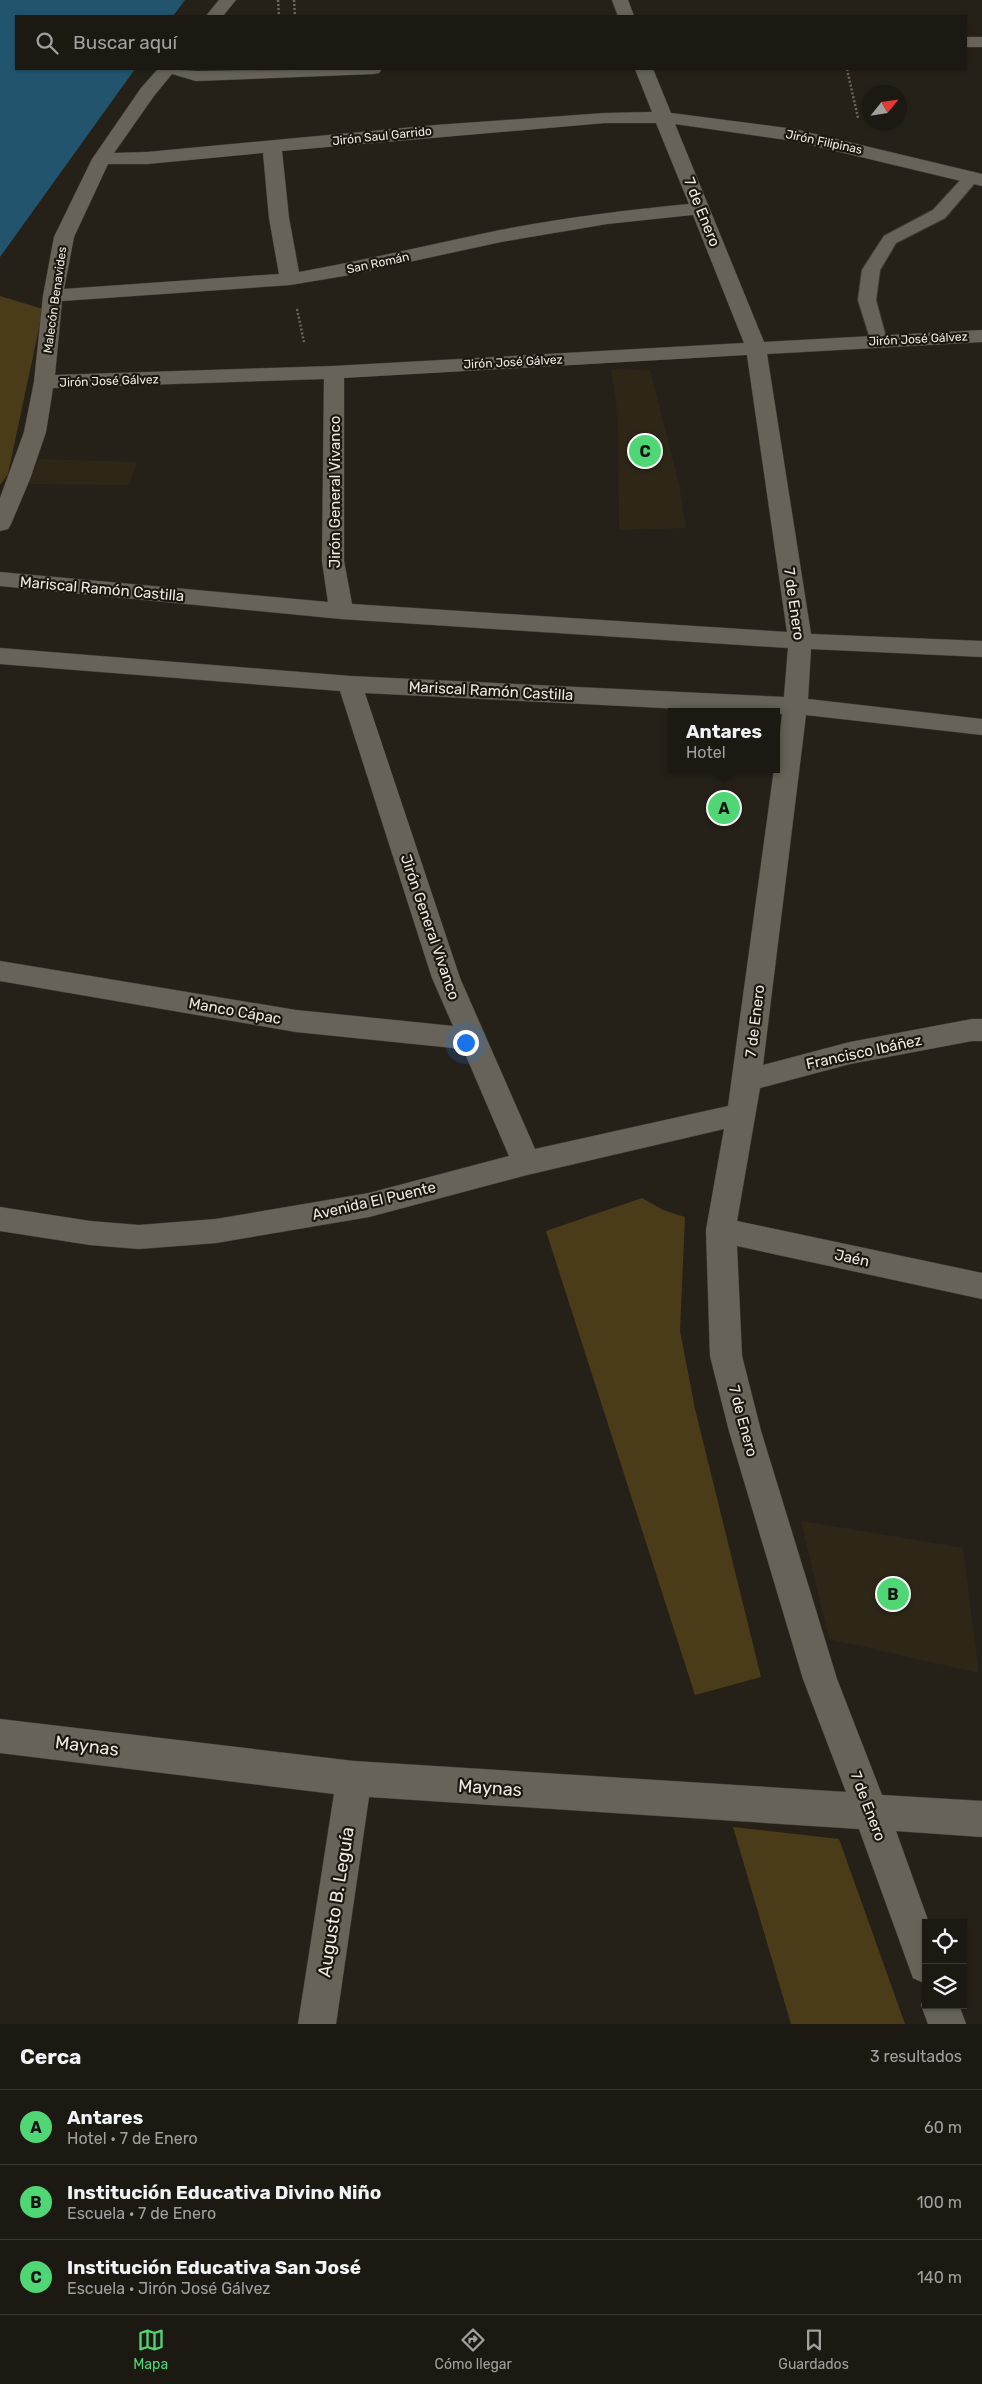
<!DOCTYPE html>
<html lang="es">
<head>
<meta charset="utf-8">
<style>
	:root { --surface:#1c1912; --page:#25221b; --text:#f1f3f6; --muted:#a0a09f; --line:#3a3832; --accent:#4fd675 }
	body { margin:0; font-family:Rubik,sans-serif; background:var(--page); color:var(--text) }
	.controls { position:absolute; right:15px; bottom:15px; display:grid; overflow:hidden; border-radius:0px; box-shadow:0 1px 4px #0004 }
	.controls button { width:45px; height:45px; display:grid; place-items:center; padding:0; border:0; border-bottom:1px solid var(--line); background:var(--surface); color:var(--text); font:25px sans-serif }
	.compass { position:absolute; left:862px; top:85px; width:45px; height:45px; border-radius:50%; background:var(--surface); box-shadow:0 1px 4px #0004; rotate:60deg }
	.you { position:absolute; left:465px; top:1042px; width:18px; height:18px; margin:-12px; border:4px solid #fff; border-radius:50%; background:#1a73e8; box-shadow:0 0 0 8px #1a73e833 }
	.badge { display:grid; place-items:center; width:32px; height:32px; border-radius:50%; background:var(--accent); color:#111; font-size:16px; font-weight:700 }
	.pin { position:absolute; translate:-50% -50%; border:2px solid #fff; box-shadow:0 1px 5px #0006 }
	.popup { position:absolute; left:668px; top:708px; width:112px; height:65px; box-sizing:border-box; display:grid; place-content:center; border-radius:0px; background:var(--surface); filter:drop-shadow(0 1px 4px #0005); font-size:16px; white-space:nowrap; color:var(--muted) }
	.popup b { font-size:19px; color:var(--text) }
	.popup::after { content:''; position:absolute; left:50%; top:100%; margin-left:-10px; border:10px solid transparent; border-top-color:var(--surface) }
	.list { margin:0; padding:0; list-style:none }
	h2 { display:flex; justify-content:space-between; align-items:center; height:65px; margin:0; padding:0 20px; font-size:21px }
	h2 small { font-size:16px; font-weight:400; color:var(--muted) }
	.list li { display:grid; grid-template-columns:32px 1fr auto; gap:15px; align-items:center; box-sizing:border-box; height:75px; padding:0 20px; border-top:1px solid var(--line) }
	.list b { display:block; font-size:19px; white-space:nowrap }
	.list p { margin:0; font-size:16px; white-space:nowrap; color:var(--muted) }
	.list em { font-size:16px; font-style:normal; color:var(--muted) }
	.icon { flex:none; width:28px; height:28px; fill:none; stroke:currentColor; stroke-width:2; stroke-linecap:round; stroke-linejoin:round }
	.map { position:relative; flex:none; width:982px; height:2024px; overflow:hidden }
	.search { position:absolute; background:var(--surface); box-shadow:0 1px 4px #0004; left:15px; right:15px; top:15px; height:55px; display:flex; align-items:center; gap:12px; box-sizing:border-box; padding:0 18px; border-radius:0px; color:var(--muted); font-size:19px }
	.sheet { height:290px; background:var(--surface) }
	nav { display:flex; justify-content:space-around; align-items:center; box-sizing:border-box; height:70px; border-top:1px solid var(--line); background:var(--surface); font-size:14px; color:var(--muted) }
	nav a { display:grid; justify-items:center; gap:2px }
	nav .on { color:var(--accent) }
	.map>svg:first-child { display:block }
	.built { fill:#2e2718 }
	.green { fill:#4b3c19 }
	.water { fill:#22556d }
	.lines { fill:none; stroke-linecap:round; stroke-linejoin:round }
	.lane-casing { stroke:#403c35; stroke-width:2 }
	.street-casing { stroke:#403c35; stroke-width:1 }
	.path { stroke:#6a655d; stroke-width:2.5; stroke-dasharray:2 2; stroke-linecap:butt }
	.lane { fill:#686358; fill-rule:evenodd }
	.street { fill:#686358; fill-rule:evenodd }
	.labels { text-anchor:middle; stroke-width:4.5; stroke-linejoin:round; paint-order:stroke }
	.far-street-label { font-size:12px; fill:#edeae4; stroke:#1c180f }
	.street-label { font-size:15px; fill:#edeae4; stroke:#1c180f }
	.near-street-label { font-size:18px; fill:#edeae4; stroke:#1c180f }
</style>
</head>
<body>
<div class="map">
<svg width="982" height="2024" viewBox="0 0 982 2024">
	<rect width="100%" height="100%" fill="#262118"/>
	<path class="built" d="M611,369L650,370L679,484L686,528L619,530L618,417Z
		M39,459L137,462L129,485L29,484Z
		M801,1521L963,1548L979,1673L829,1639Z"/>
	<path class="green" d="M0,296L43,309L8,474L0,485Z
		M642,1198L663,1210L685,1217L680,1331L695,1409L761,1677L695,1695L546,1231Z
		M733,1827L839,1839L905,2024H791Z"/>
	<path class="water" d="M0,0H185L173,16H16V69H135L0,257Z"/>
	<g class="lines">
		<defs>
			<path id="lane" d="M972,172L978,174L980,177L945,218L896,243L880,270L876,300L887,341L884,345H872L858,300L862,270L884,236L933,210L966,174Z"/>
			<path id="street" d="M219,0H236L223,16H206Z
				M612,0H628L634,16H618Z
				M966,37H982V47H966Z
				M158,69L197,71L382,69L379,73L373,74L196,81L172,74L154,96L114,153L147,152L436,125L605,113L652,112L635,69H653L671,113L794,129L982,174V186L794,141L675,124L764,342L982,330V342L767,354L811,634L982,641V657L811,649L808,699L982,719V735L806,715L763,1065L850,1042L972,1019H982V1041H972L850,1064L760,1088L737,1221L982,1273V1299L737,1246L742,1356L761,1431L837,1679L882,1795L982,1801V1837L896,1831L929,1923H926V1984L913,1978L859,1829L369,1797L336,2024H298L334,1794L0,1753V1719L354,1761L846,1792L803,1679L729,1431L710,1356L706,1230L724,1129L527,1175L369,1217L216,1243L139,1249L90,1245L0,1231V1207L90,1221L139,1225L216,1219L369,1193L509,1156L463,1049L296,1032L0,981V961L296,1010L453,1026L432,978L340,691L0,664V648L350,676L784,697L788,648L341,619L0,586V572L328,602L322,561L324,379L53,388L46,432L30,479L11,524L8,529L0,531V498L24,432L34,382L43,296L54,237L92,159L141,88ZM605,123H656L689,204C626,210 563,218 500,230C433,244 366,260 299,272L289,218L282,151ZM263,153L269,218L279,274L64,289L74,237L108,164H147ZM693,215L744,343L334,366L55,375L62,301L290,285L344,276L501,242L607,224ZM747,355L787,632L352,604L344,561V378ZM365,693L782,714L776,769H774L728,1106L535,1149L460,978Z
				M926,1994V2005H959L966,2024H928L921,2005Z"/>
		</defs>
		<use href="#lane" class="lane-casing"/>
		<use href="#street" class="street-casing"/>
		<path class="path" d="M278,0L279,16
			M294,0L295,16
			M847,69L858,118
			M297,309L304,342"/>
		<use href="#lane" class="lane"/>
		<use href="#street" class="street"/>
	</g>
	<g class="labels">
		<g class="far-street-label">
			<text transform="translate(382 136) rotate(-6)" y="4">Jirón Saul Garrido</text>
			<text transform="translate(824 142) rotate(12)" y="4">Jirón Filipinas</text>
			<text transform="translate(378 263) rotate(-12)" y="4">San Román</text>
			<text transform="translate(55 300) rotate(-82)" y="4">Malecón Benavides</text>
			<text transform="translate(918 339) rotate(-3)" y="4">Jirón José Gálvez</text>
			<text transform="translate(513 362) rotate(-3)" y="4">Jirón José Gálvez</text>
			<text transform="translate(109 381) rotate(-2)" y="4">Jirón José Gálvez</text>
		</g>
		<g class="street-label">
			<text transform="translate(702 212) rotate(68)" y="5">7 de Enero</text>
			<text transform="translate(335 492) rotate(-90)" y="5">Jirón General Vivanco</text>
			<text transform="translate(102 589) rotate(5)" y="5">Mariscal Ramón Castilla</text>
			<text transform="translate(794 604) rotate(82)" y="5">7 de Enero</text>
			<text transform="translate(491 691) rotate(3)" y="5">Mariscal Ramón Castilla</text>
			<text transform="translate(430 927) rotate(71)" y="5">Jirón General Vivanco</text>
			<text transform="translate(235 1011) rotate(10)" y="5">Manco Cápac</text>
			<text transform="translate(755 1021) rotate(-83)" y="5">7 de Enero</text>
			<text transform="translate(864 1052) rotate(-12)" y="5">Francisco Ibáñez</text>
			<text transform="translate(374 1201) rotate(-13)" y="5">Avenida El Puente</text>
			<text transform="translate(852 1258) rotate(12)" y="5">Jaén</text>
			<text transform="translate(743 1421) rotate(75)" y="5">7 de Enero</text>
			<text transform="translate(868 1806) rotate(69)" y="5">7 de Enero</text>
		</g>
		<g class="near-street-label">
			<text transform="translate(87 1746) rotate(7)" y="6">Maynas</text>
			<text transform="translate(490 1788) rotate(4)" y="6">Maynas</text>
			<text transform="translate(336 1902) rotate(-81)" y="6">Augusto B. Leguía</text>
		</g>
	</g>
</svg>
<div class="controls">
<button><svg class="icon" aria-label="locate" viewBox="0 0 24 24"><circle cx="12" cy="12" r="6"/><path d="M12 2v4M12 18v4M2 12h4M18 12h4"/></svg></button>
<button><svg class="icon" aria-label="layers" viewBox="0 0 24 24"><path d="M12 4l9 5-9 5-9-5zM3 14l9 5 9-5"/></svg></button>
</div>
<svg class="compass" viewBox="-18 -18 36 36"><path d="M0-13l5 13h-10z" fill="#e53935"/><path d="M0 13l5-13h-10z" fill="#a0a09f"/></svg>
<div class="you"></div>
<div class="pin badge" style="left:724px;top:808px">A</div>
<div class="popup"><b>Antares</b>Hotel</div>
<div class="pin badge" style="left:893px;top:1594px">B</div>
<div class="pin badge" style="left:645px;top:451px">C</div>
<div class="search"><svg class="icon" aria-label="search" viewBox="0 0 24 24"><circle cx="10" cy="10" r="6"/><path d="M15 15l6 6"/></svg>Buscar aquí</div>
</div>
<section class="sheet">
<h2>Cerca<small>3 resultados</small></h2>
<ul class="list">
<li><span class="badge">A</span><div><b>Antares</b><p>Hotel · 7 de Enero</p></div><em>60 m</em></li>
<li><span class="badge">B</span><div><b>Institución Educativa Divino Niño</b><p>Escuela · 7 de Enero</p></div><em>100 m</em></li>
<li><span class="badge">C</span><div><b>Institución Educativa San José</b><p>Escuela · Jirón José Gálvez</p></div><em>140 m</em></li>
</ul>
</section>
<nav>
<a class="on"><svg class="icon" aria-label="map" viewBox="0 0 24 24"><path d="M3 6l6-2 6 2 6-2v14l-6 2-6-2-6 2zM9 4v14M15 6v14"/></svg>Mapa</a>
<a><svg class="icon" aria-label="directions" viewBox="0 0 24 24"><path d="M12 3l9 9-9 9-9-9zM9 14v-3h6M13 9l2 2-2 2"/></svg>Cómo llegar</a>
<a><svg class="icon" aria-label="saved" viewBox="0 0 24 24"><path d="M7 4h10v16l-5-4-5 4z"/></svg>Guardados</a>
</nav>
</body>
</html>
